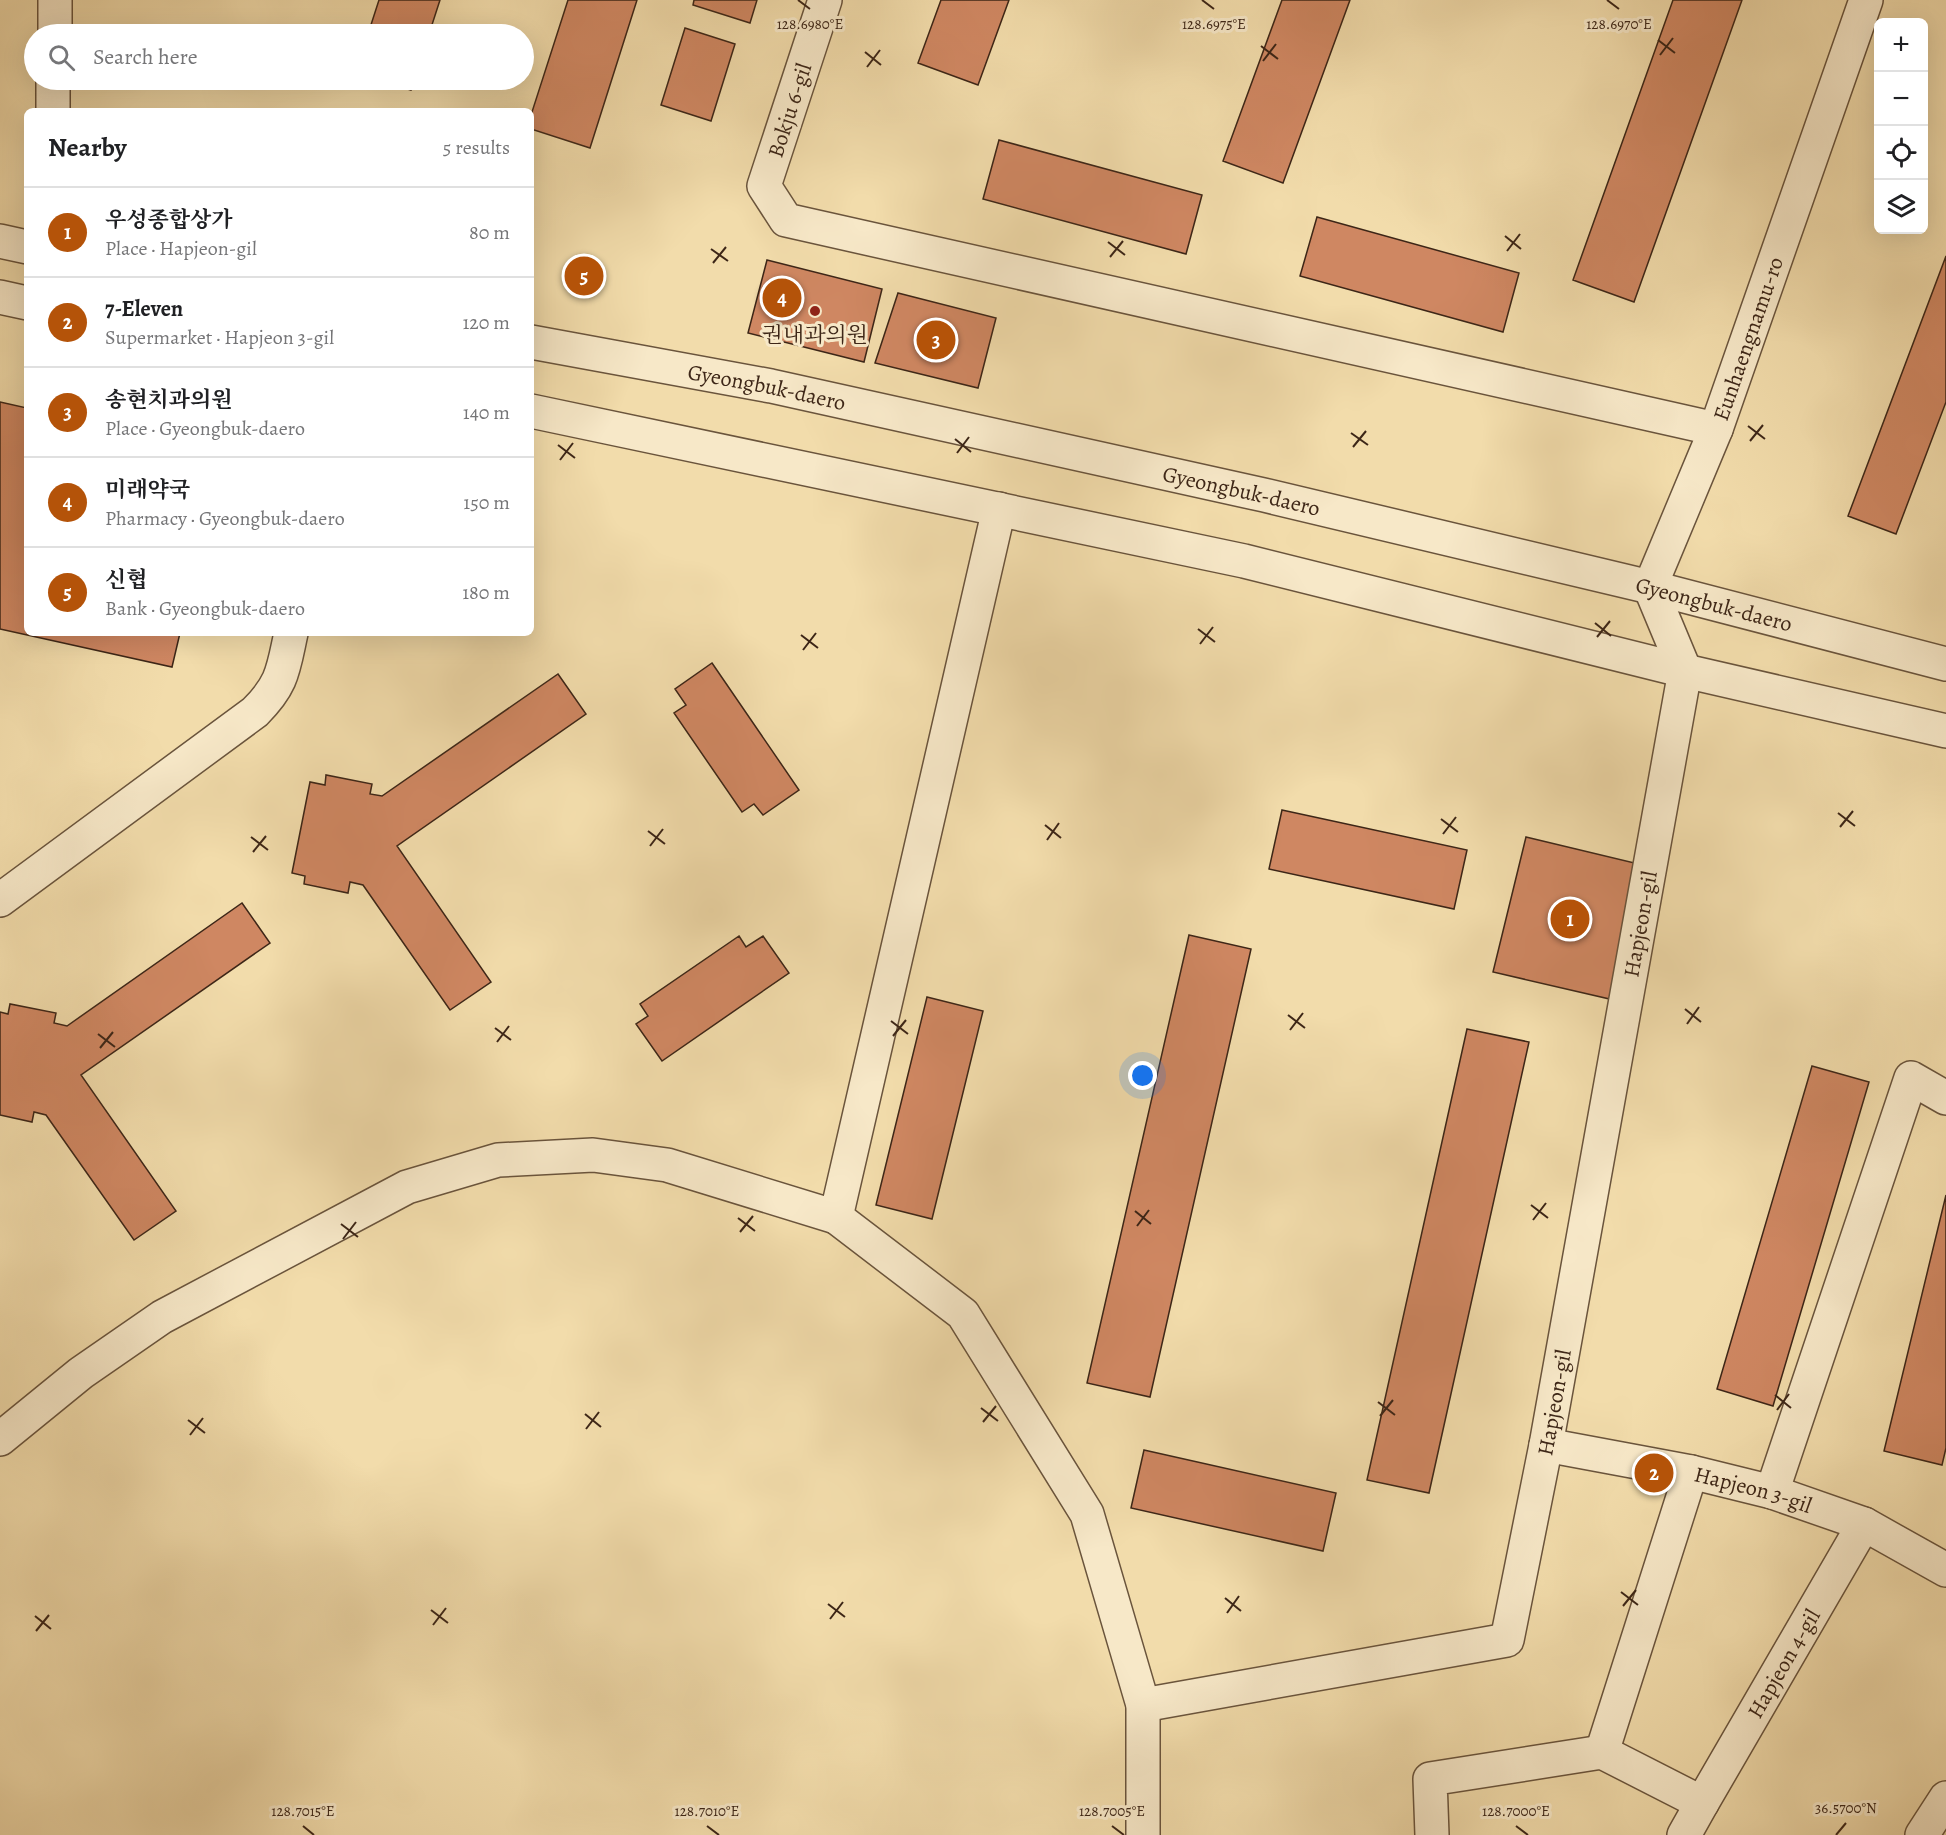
<!DOCTYPE html>
<html lang="en">
<head>
<meta charset="utf-8">
<style>
	:root { --surface:#fff; --page:#f2f2f2; --text:#202124; --muted:#757577; --line:#e0e0e0; --accent:#b45309 }
	body { margin:0; font-family:Alegreya,"Noto Serif KR",serif; background:var(--page); color:var(--text) }
	.controls { position:absolute; right:18px; top:18px; display:grid; overflow:hidden; border-radius:9px; box-shadow:0 6px 24px #0002 }
	.controls button { width:54px; height:54px; display:grid; place-items:center; padding:0; border:0; border-bottom:2px solid var(--line); background:var(--surface); color:var(--text); font:30px sans-serif }
	.you { position:absolute; left:1143px; top:1076px; width:21px; height:21px; margin:-15px; border:4px solid #fff; border-radius:50%; background:#1a73e8; box-shadow:0 0 0 9px #1a73e833 }
	.badge { display:grid; place-items:center; width:39px; height:39px; border-radius:50%; background:var(--accent); color:#fff; font-size:20px; font-weight:700 }
	.pin { position:absolute; translate:-50% -50%; border:3px solid #fff; box-shadow:0 2px 6px #0006 }
	.list { margin:0; padding:0; list-style:none }
	h2 { display:flex; justify-content:space-between; align-items:center; height:78px; margin:0; padding:0 24px; font-size:26px }
	h2 small { font-size:20px; font-weight:400; color:var(--muted) }
	.list li { display:grid; grid-template-columns:39px 1fr auto; gap:18px; align-items:center; box-sizing:border-box; height:90px; padding:0 24px; border-top:2px solid var(--line) }
	.list b { display:block; font-size:22px; white-space:nowrap }
	.list p { margin:0; font-size:20px; white-space:nowrap; color:var(--muted) }
	.list em { font-size:20px; font-style:normal; color:var(--muted) }
	.icon { flex:none; width:33px; height:33px; fill:none; stroke:currentColor; stroke-width:2; stroke-linecap:round; stroke-linejoin:round }
	.map { position:relative; flex:none; width:1946px; height:1835px; overflow:hidden }
	.search { position:absolute; background:var(--surface); box-shadow:0 6px 24px #0002; left:24px; top:24px; width:510px; height:66px; display:flex; align-items:center; gap:15px; box-sizing:border-box; padding:0 21px; border-radius:33px; color:var(--muted); font-size:22px }
	.panel { position:absolute; background:var(--surface); box-shadow:0 6px 24px #0002; left:24px; top:108px; width:510px; height:528px; border-radius:9px }
	.map>svg:first-child { display:block }
	.building { fill:#cf8762; stroke:#3d2617; stroke-width:1.5 }
	.lines { fill:none; stroke-linecap:round; stroke-linejoin:round }
	.minor-casing { stroke:#6a543c; stroke-width:36 }
	.minor { stroke:#f7e8c8; stroke-width:33 }
	.ticks { fill:none; stroke:#3d2617; stroke-width:2 }
	.poi-dot { fill:#8f2418; stroke:#f7e8c8; stroke-width:2 }
	.labels { text-anchor:middle; stroke-width:6; stroke-linejoin:round; paint-order:stroke }
	.street-label { font-size:22px; fill:#3d2617; stroke:#f7e8c8 }
	.poi-label { font-size:22px; fill:#3d2617; stroke:#f7e8c8 }
	.ticks-label { font-size:15px; text-anchor:middle; fill:#3d2617; stroke:#f7e8c8; stroke-width:6; stroke-linejoin:round; paint-order:stroke }
</style>
</head>
<body>
<div class="map">
<svg width="1946" height="1835" viewBox="0 0 1946 1835">
	<rect width="100%" height="100%" fill="#f2dcab"/>
	<filter id="stains"><feTurbulence type="fractalNoise" baseFrequency=".00333" numOctaves="4"/><feColorMatrix values="0 0 0 0 .2 0 0 0 0 .09 0 0 0 0 .02 0 0 0 .5 -.17"/></filter>
	<radialGradient id="worn" r=".72"><stop offset=".6" stop-color="#630" stop-opacity="0"/><stop offset="1" stop-color="#630" stop-opacity=".3"/></radialGradient>
	<path class="building" d="M379,0H440L429,34H368Z
		M568,0H637L590,148L531,129V115Z
		M694,0H757L750,23L693,5Z
		M941,0H1009L978,85L918,63Z
		M1282,0H1350L1283,183L1223,161Z
		M1673,0H1742L1634,302L1573,280Z
		M685,28L735,44L711,121L661,105Z
		M377,80H415L411,90Z
		M999,140L1202,195L1186,254L983,199Z
		M1317,217L1519,273L1503,332L1300,276Z
		M1946,256V402L1896,534L1848,516Z
		M767,260L882,289L864,362L748,333Z
		M898,293L996,318L978,388L875,363Z
		M0,402L27,408V633H180L172,667L0,629Z
		M712,663L799,790L763,815L754,804L742,812L674,713L686,705L675,689Z
		M558,674L586,714L397,846L491,982L450,1010L363,885L350,882L348,893L304,884L305,876L292,873L310,782L325,785L326,775L372,784L370,794L382,796Z
		M1282,810L1467,850L1454,909L1269,869Z
		M1526,837L1647,866L1614,1000L1493,972Z
		M242,903L270,943L81,1075L176,1211L134,1240L46,1115L34,1112L32,1122L0,1115V1012L8,1014L10,1004L56,1013L54,1023L67,1026Z
		M1189,935L1251,949L1150,1397L1087,1383Z
		M739,936L746,947L763,936L789,973L662,1061L636,1024L648,1016L640,1004Z
		M927,997L983,1011L932,1219L876,1205Z
		M1467,1029L1529,1042L1429,1493L1367,1480Z
		M1812,1066L1869,1082L1773,1406L1717,1389Z
		M1946,1195V1448L1942,1465L1884,1451Z
		M1144,1450L1336,1493L1323,1551L1131,1508Z"/>
	<g class="lines">
		<defs>
			<g id="minor">
				<path d="M825,0L764,186L786,220L1716,429"/>
				<path d="M55,34V0"/>
				<path d="M53,111V80"/>
				<path d="M0,241L27,247"/>
				<path d="M0,297L27,303"/>
				<path id="s1" d="M531,342L771,386L1264,495L1650,587L1946,664"/>
				<path d="M531,411L1244,561L1685,671L1946,731"/>
				<path d="M0,900L255,712C283,684 283,670 291,633"/>
				<path d="M836,1217L963,1314L1087,1514L1143,1705V1835"/>
				<path d="M0,1439L81,1373L162,1317L407,1187L498,1160L593,1155L667,1165L836,1217L999,509"/>
				<path id="s2" d="M1546,1445L1691,1472L1772,1492L1864,1524L1946,1570"/>
				<path d="M1772,1492L1911,1078L1946,1098"/>
				<path id="s3" d="M1143,1705L1507,1640L1546,1445L1685,671L1650,587L1716,429L1866,0"/>
				<path d="M1602,1752L1691,1472"/>
				<path id="s4" d="M1432,1835L1430,1779L1602,1752L1702,1803L1864,1524"/>
				<path d="M1684,1835L1702,1803"/>
				<path d="M1922,1835L1946,1798"/>
			</g>
		</defs>
		<use href="#minor" class="minor-casing"/>
		<use href="#minor" class="minor"/>
	</g>
	<path class="ticks" d="M798,0L810,9M1202,0L1214,9M1607,0L1619,9M1658,40L1675,53M1261,46L1278,59M865,52L881,65M1660,55L1673,38M1263,61L1276,44M867,67L880,50M1505,236L1521,249M1108,242L1125,255M711,249L728,261M1507,251L1520,234M1110,257L1123,241M713,263L726,247M1748,426L1765,439M1351,433L1368,445M955,439L971,452M1750,441L1763,425M558,445L575,458M1353,447L1366,431M957,453L969,437M560,460L573,443M1595,623L1611,636M1198,629L1215,642M801,635L818,648M1597,637L1610,621M1200,644L1213,627M803,650L816,633M1838,813L1855,826M1441,819L1458,832M1045,825L1061,838M1840,827L1853,811M648,831L665,844M1443,834L1456,817M251,837L268,850M1047,840L1059,823M650,846L663,829M253,852L266,836M1685,1009L1701,1022M1288,1015L1305,1028M891,1021L908,1034M1687,1024L1699,1007M495,1028L511,1040M1290,1030L1303,1013M98,1034L115,1047M893,1036L906,1020M497,1042L509,1026M100,1048L113,1032M1531,1205L1548,1218M1135,1211L1151,1224M738,1218L755,1231M1533,1220L1546,1203M341,1224L358,1237M1137,1226L1149,1210M740,1232L753,1216M343,1239L356,1222M1775,1395L1791,1408M1378,1402L1395,1415M981,1408L998,1421M1777,1410L1789,1394M585,1414L601,1427M1380,1416L1393,1400M188,1420L205,1433M983,1422L996,1406M586,1429L599,1412M190,1435L203,1418M1621,1592L1638,1605M1225,1598L1241,1611M828,1604L845,1617M1623,1606L1636,1590M431,1610L448,1623M1227,1613L1239,1596M35,1616L51,1629M830,1619L843,1602M433,1625L446,1608M36,1631L49,1615M303,1826L314,1835M707,1826L719,1835M1112,1826L1124,1835M1516,1826L1528,1835M1836,1835L1846,1823"/>
	<circle class="poi-dot" cx="815" cy="311" r="6"/>
	<g class="labels">
		<g class="street-label">
			<text transform="translate(789 110) rotate(-72)" y="8">Bokju 6-gil</text>
			<text dy="8" stroke="none"><textPath href="#s3" startOffset="1713">Eunhaengnamu-ro</textPath></text>
			<text dy="8" stroke="none"><textPath href="#s1" startOffset="240">Gyeongbuk-daero</textPath></text>
			<text dy="8" stroke="none"><textPath href="#s1" startOffset="726">Gyeongbuk-daero</textPath></text>
			<text dy="8" stroke="none"><textPath href="#s1" startOffset="1212">Gyeongbuk-daero</textPath></text>
			<text dy="8" stroke="none"><textPath href="#s3" startOffset="1098">Hapjeon-gil</textPath></text>
			<text dy="8" stroke="none"><textPath href="#s3" startOffset="612">Hapjeon-gil</textPath></text>
			<text dy="8" stroke="none"><textPath href="#s2" startOffset="212">Hapjeon 3-gil</textPath></text>
			<text dy="8" stroke="none"><textPath href="#s4" startOffset="504">Hapjeon 4-gil</textPath></text>
		</g>
		<g class="poi-label">
			<text x="815" y="342">권내과의원</text>
		</g>
	</g>
	<g class="ticks-label">
		<text x="810" y="29">128.6980°E</text>
		<text x="1214" y="29">128.6975°E</text>
		<text x="1619" y="29">128.6970°E</text>
		<text x="1846" y="1813">36.5700°N</text>
		<text x="303" y="1816">128.7015°E</text>
		<text x="707" y="1816">128.7010°E</text>
		<text x="1112" y="1816">128.7005°E</text>
		<text x="1516" y="1816">128.7000°E</text>
	</g>
	<rect width="100%" height="100%" filter="url(#stains)"/>
	<rect width="100%" height="100%" fill="url(#worn)"/>
</svg>
<div class="controls">
<button>+</button>
<button>−</button>
<button><svg class="icon" aria-label="locate" viewBox="0 0 24 24"><circle cx="12" cy="12" r="6"/><path d="M12 2v4M12 18v4M2 12h4M18 12h4"/></svg></button>
<button><svg class="icon" aria-label="layers" viewBox="0 0 24 24"><path d="M12 4l9 5-9 5-9-5zM3 14l9 5 9-5"/></svg></button>
</div>
<div class="you"></div>
<div class="pin badge" style="left:1570px;top:919px">1</div>
<div class="pin badge" style="left:1654px;top:1473px">2</div>
<div class="pin badge" style="left:936px;top:340px">3</div>
<div class="pin badge" style="left:782px;top:298px">4</div>
<div class="pin badge" style="left:584px;top:276px">5</div>
<div class="search"><svg class="icon" aria-label="search" viewBox="0 0 24 24"><circle cx="10" cy="10" r="6"/><path d="M15 15l6 6"/></svg>Search here</div>
<section class="panel">
<h2>Nearby<small>5 results</small></h2>
<ul class="list">
<li><span class="badge">1</span><div><b>우성종합상가</b><p>Place · Hapjeon-gil</p></div><em>80 m</em></li>
<li><span class="badge">2</span><div><b>7-Eleven</b><p>Supermarket · Hapjeon 3-gil</p></div><em>120 m</em></li>
<li><span class="badge">3</span><div><b>송현치과의원</b><p>Place · Gyeongbuk-daero</p></div><em>140 m</em></li>
<li><span class="badge">4</span><div><b>미래약국</b><p>Pharmacy · Gyeongbuk-daero</p></div><em>150 m</em></li>
<li><span class="badge">5</span><div><b>신협</b><p>Bank · Gyeongbuk-daero</p></div><em>180 m</em></li>
</ul>
</section>
</div>
</body>
</html>
